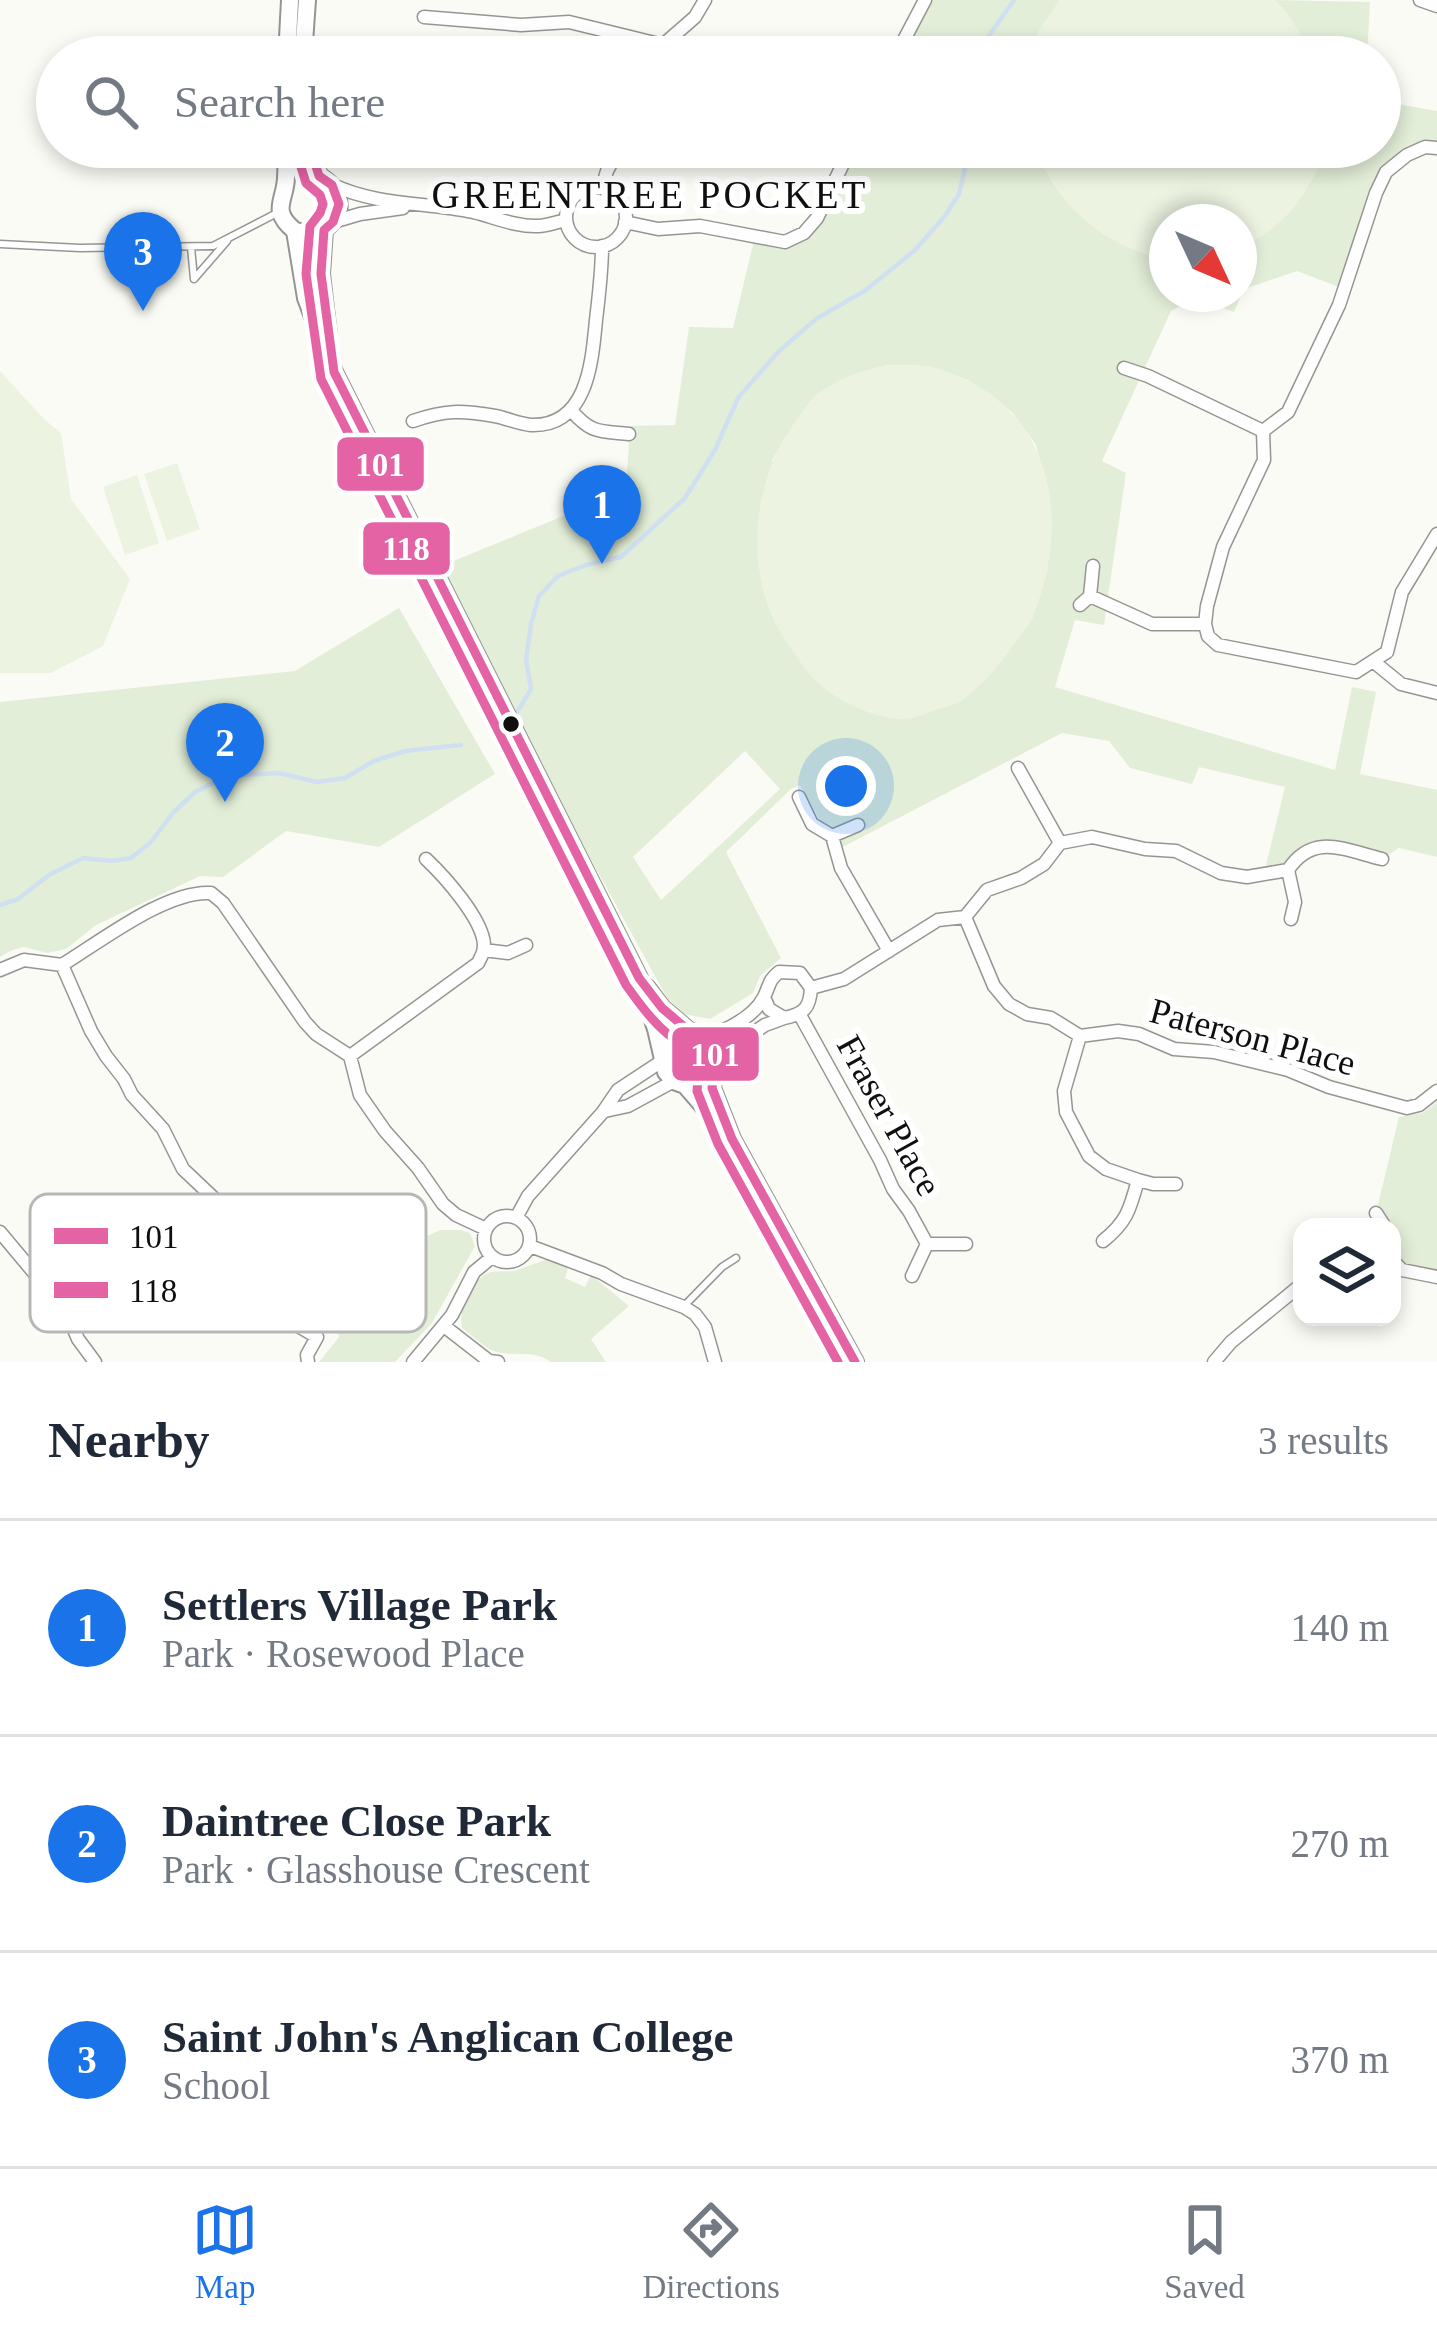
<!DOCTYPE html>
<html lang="en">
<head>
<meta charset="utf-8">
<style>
	:root { --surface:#fff; --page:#f6f6f7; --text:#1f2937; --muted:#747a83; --line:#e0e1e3; --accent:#1a73e8 }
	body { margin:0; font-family:Georgia,serif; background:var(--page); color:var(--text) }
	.controls { position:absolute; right:36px; bottom:36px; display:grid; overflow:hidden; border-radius:24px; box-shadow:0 6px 18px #0003 }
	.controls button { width:108px; height:108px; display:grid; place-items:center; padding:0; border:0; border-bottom:3px solid var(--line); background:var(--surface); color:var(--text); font:60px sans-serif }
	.compass { position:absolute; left:1149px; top:204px; width:108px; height:108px; border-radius:50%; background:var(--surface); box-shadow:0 6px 18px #0003; rotate:134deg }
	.you { position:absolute; left:846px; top:786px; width:42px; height:42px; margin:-30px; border:9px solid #fff; border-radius:50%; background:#1a73e8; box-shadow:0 0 0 18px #1a73e833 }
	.badge { display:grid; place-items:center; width:78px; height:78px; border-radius:50%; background:var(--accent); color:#fff; font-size:39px; font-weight:700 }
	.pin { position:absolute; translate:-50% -99px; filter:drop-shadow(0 3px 6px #0008) }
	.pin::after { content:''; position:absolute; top:63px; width:42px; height:36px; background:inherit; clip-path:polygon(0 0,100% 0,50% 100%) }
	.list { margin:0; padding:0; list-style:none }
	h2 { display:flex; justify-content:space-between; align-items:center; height:156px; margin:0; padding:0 48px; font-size:51px }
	h2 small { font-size:39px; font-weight:400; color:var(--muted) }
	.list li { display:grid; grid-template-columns:78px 1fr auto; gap:36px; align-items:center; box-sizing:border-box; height:216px; padding:0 48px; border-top:3px solid var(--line) }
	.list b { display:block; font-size:45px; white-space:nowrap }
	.list p { margin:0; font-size:39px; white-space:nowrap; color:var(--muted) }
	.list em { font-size:39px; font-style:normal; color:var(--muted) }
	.icon { flex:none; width:66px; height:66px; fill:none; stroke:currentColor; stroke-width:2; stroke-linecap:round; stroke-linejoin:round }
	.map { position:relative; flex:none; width:1437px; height:1362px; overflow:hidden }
	.search { position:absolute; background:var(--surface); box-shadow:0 6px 18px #0003; left:36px; right:36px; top:36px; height:132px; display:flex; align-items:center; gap:30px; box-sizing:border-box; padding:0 42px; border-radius:66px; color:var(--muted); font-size:45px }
	.sheet { height:804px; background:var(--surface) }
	nav { display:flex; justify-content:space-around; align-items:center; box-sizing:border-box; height:168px; border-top:3px solid var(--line); background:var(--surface); font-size:33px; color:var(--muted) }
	nav a { display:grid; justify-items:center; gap:6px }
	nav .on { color:var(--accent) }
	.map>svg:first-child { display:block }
	.green { fill:#e2eed8; fill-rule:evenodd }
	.pitch { fill:#ecf3e1 }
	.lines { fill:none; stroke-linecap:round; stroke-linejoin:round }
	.stream { stroke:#d0e0f1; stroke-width:4.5 }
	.service-casing { stroke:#959593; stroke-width:9 }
	.minor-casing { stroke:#959593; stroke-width:15 }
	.tertiary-casing { stroke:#959593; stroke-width:20 }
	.service { stroke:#fefefe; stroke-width:6 }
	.minor { stroke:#fefefe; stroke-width:12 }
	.tertiary { stroke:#fefefe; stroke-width:16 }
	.bus-1-casing { stroke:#fff; stroke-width:18 }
	.bus-2-casing { stroke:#fff; stroke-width:18 }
	.bus-1 { stroke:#e463a4; stroke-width:9 }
	.bus-2 { stroke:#e463a4; stroke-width:9 }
	.bus-dot { fill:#0f0f0f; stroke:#fff; stroke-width:4.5 }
	.labels { text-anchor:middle; stroke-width:12; stroke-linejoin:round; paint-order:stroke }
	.street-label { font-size:36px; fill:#0f0f0f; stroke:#fff }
	.neighbourhood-label { font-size:39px; letter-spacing:3px; fill:#0f0f0f; stroke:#fff }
	.key { fill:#fff; stroke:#b7b7b7; stroke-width:3 }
	.key-label { font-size:33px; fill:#0f0f0f }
	.line-badge { stroke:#fff; stroke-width:4.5 }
	.badge-label { font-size:33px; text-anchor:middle; font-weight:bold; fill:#fff }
</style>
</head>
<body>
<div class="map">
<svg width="1437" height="1362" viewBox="0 0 1437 1362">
	<rect width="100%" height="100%" fill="#fbfbf5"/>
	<path class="green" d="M925,0H1060L1039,31L1029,57H895Z
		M1274,0L1370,2L1367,57H1315L1286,12Z
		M1380,101L1437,111V148L1425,147L1386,172L1344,289L1297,271L1244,289L1234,312L1197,298L1171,311L1102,461L1126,473L1104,625L1075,620L1055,687L1335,770L1352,687L1376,692L1360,774L1437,790V857L1399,848L1382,859L1323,845L1288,870L1266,865L1285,787L1199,767L1192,784L1130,768L1109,741L1062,733L837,850L800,785L791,789L726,852L781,958L760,976L753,993L710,1019L684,1014L667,998L432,570L626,490L630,426L675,425L689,327L733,328L755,236L785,242L804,233L851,147H1035C1057,206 1106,248 1167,259V294H1239V250C1291,218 1298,207 1325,154L1326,147H1380ZM928,366L968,380L1012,412L1036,445L1052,522L1047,572L1032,619L772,461C792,426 811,391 850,376C872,367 904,369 928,366ZM745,751L780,789L661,900L633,857Z
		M399,608L495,774L379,847L286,831L223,877L200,876L96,925L66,949L47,953L24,947L10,951L0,957V702L295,671Z
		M1437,1102V1277L1392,1260V1227H1385L1376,1213L1399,1117L1422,1113Z
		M440,1230H461L470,1233L475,1246L432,1323L395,1362H319L339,1337C335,1309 318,1314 303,1295Z
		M548,1259L569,1265L565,1278L585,1287L591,1275L629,1306L591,1339L606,1362H551C534,1349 514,1358 494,1351C483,1347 472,1335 462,1328C458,1310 471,1278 491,1272C501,1270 511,1273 520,1269C530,1266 538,1262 548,1259Z"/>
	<path class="pitch" d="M1060,0H1274L1286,12L1315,57H1029L1039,31Z
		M1035,147H1326L1325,154C1298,207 1291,218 1239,250V222H1167V259C1106,248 1057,206 1035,147Z
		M886,365C900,365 917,364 931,367C1049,397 1075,513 1033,616C1028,626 1020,636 1013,646C999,665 983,685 964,699C957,705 947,706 939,709C928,713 915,719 904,719C872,718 837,702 814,679C806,671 799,660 792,650C742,586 748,484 796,421C803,412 810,399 819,393C838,378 863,371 886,365Z
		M0,371L45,420L61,433L71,499L130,579L103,646L51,673H0Z
		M177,463L200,529L167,541L144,474Z
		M137,475L159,543L125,555L103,487Z"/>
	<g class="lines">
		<path class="stream" d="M974,57L1014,0
			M517,712L531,689L526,660L531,624L539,596L558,576L586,565L621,557L685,498L715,450L738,398L778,352L816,319L866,290L914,251L945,216L959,194L968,156L967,147
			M0,905L18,899L49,875L83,858L112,861L131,858L151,842L173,813L195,792L227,776L279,773L317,782L345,778L374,761L405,751L461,745"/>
		<defs>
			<path id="service" d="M0,244L80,248L213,246L277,213
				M191,247L194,279
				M194,279L227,241
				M686,1304L722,1267L736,1258"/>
			<path id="minor" d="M1420,0L1437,6
				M424,17L521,25L569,22L663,45
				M664,57L663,45L695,17L705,0
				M895,57L925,0
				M1437,148L1425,147L1407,155L1386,172L1376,193L1339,305L1288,412L1263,431L1264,460L1223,547L1207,606L1205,624L1208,636L1218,645L1356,672L1387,652L1402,592L1437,534
				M333,185C378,206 426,202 473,212C494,217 516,227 538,226C547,226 557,222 566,220
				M566 217a30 30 0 1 1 60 0a30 30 0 1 1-60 0Z
				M602,188L607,171L620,147
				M333,222L360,214L403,208
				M625,222L658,229L700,226L785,242L804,233L817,218L851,147
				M1124,368L1148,376L1263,431
				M571,410C591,434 600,431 629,434
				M413,421C445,410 461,410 495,416C506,418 519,424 531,425C588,427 592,361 596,320C599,295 602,271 602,246
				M1090,596L1152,624H1205
				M1080,605L1090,596L1093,566
				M1374,662L1401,684L1437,693
				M1018,768L1060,843
				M799,797L812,824L832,836L858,825
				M832,836L841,868L889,951
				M1288,870C1313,832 1345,850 1382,859
				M965,917L994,986L1009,1004L1027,1014L1051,1018L1080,1036L1118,1031L1139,1034L1174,1049L1214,1052L1288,1070L1329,1087L1407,1108L1419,1105L1437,1091
				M484,950L508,953L526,945
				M62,965L91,1031L106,1056L124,1079L132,1095L163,1129L183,1169L221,1205L235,1235L269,1278L280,1315L317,1337L307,1355L308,1362
				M0,970L24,960L62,965C100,942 166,890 211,893L223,903L305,1022L316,1034L350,1056L360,1095L385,1131L418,1168L443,1204L456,1215L486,1229
				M811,988L844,979L938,920L965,917L987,890L1021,878L1044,864L1060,843L1092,837L1145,849L1176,851L1221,873L1247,877L1288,870L1295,902L1291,919
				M800,1015L880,1160L893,1189L909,1211L927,1244
				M1080,1036L1064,1091L1066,1112L1089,1156L1106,1169L1138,1180L1153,1184H1176
				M707,1037C726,1030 754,1017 764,997C770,985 768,981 779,972L800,973L811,988C810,1008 804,1014 784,1018L769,1009L764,997
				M350,1056L478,963C482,955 484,952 484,944C482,918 444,876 426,859
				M716,1058L765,1025L784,1018
				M605,1111L628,1106L674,1081
				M1376,1213L1385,1227
				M484 1239a23 23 0 1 1 46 0a23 23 0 1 1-46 0Z
				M516,1218L528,1196L603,1112L618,1090L662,1061
				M0,1232L66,1311L78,1339L95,1362
				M1103,1241C1127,1222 1130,1209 1138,1180
				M530,1246L602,1273L621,1284L684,1307L695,1314L705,1327L715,1362
				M1392,1260L1402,1270L1437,1277
				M912,1276L927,1244H966
				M444,1326L489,1361L498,1362
				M413,1362L452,1315L474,1272L492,1257
				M1214,1362L1231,1342L1302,1284"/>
			<path id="tertiary" d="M287,57L290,0
				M303,57L307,0
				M286,147C286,157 287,167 286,177C286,200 269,210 295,231L306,298L334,372L639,978L656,1029L666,1072L674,1081L685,1085L732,1139
				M324,230L321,274L328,335
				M295,231C315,235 327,232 338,214C341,196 335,185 319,176L310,147
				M647,988L662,1008L689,1031L707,1037L714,1048L716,1058L712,1088L732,1139L855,1362"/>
		</defs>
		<use href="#service" class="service-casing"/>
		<use href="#minor" class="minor-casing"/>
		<use href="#tertiary" class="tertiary-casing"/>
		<use href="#service" class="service"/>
		<use href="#minor" class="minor"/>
		<use href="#tertiary" class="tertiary"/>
		<defs>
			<path id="bus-1" d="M310,147L319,176L332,185L339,204L333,222L324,230L321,274L334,372L639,978L662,1008L689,1031L707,1037L714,1048L716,1058L712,1088L732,1139L855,1362"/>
			<path id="bus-2" d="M296,151L306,183L320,195L323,204L320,213L310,226L306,274L321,379L626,985C641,1006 659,1031 682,1044C688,1048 694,1050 700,1054L697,1091L718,1144L838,1362"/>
		</defs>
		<use href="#bus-1" class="bus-1-casing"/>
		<use href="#bus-2" class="bus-2-casing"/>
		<use href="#bus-1" class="bus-1"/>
		<use href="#bus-2" class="bus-2"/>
	</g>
	<circle class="bus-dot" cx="511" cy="724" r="10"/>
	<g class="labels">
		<g class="street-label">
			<text transform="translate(1253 1036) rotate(15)" y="13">Paterson Place</text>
			<text transform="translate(890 1115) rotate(61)" y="13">Fraser Place</text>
		</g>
		<g class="neighbourhood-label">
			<text x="650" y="208">GREENTREE POCKET</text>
		</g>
	</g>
	<rect x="30" y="1194" width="396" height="138" rx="18" class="key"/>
	<rect x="54" y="1228" width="54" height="16" fill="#e463a4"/>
	<rect x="54" y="1282" width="54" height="16" fill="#e463a4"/>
	<g class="key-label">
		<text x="129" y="1248">101</text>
		<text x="129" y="1302">118</text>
	</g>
	<g class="line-badge">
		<rect x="335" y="435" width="91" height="58" rx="12" fill="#e463a4"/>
		<rect x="361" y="520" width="91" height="57" rx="12" fill="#e463a4"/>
		<rect x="670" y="1025" width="91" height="58" rx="12" fill="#e463a4"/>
	</g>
	<g class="badge-label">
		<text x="380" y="476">101</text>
		<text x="406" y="560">118</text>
		<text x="715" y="1066">101</text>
	</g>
</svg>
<div class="controls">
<button><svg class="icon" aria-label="layers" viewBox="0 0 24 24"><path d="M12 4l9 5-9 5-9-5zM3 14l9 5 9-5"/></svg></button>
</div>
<svg class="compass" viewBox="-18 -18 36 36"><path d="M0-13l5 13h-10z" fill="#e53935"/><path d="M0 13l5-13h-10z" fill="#747a83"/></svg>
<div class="you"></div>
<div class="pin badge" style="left:602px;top:564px">1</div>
<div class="pin badge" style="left:225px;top:802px">2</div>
<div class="pin badge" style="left:143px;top:311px">3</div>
<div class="search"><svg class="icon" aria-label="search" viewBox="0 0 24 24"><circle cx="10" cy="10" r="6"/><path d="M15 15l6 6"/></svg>Search here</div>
</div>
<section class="sheet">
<h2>Nearby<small>3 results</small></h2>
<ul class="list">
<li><span class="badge">1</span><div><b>Settlers Village Park</b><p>Park · Rosewood Place</p></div><em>140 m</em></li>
<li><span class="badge">2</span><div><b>Daintree Close Park</b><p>Park · Glasshouse Crescent</p></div><em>270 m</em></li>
<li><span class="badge">3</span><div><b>Saint John's Anglican College</b><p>School</p></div><em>370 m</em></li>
</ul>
</section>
<nav>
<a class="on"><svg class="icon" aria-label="map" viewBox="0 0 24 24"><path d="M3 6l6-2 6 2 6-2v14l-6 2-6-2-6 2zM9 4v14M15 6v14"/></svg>Map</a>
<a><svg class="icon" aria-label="directions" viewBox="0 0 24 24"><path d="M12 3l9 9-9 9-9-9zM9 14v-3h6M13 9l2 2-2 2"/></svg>Directions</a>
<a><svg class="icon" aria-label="saved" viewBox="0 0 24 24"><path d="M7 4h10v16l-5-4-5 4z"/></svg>Saved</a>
</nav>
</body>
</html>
